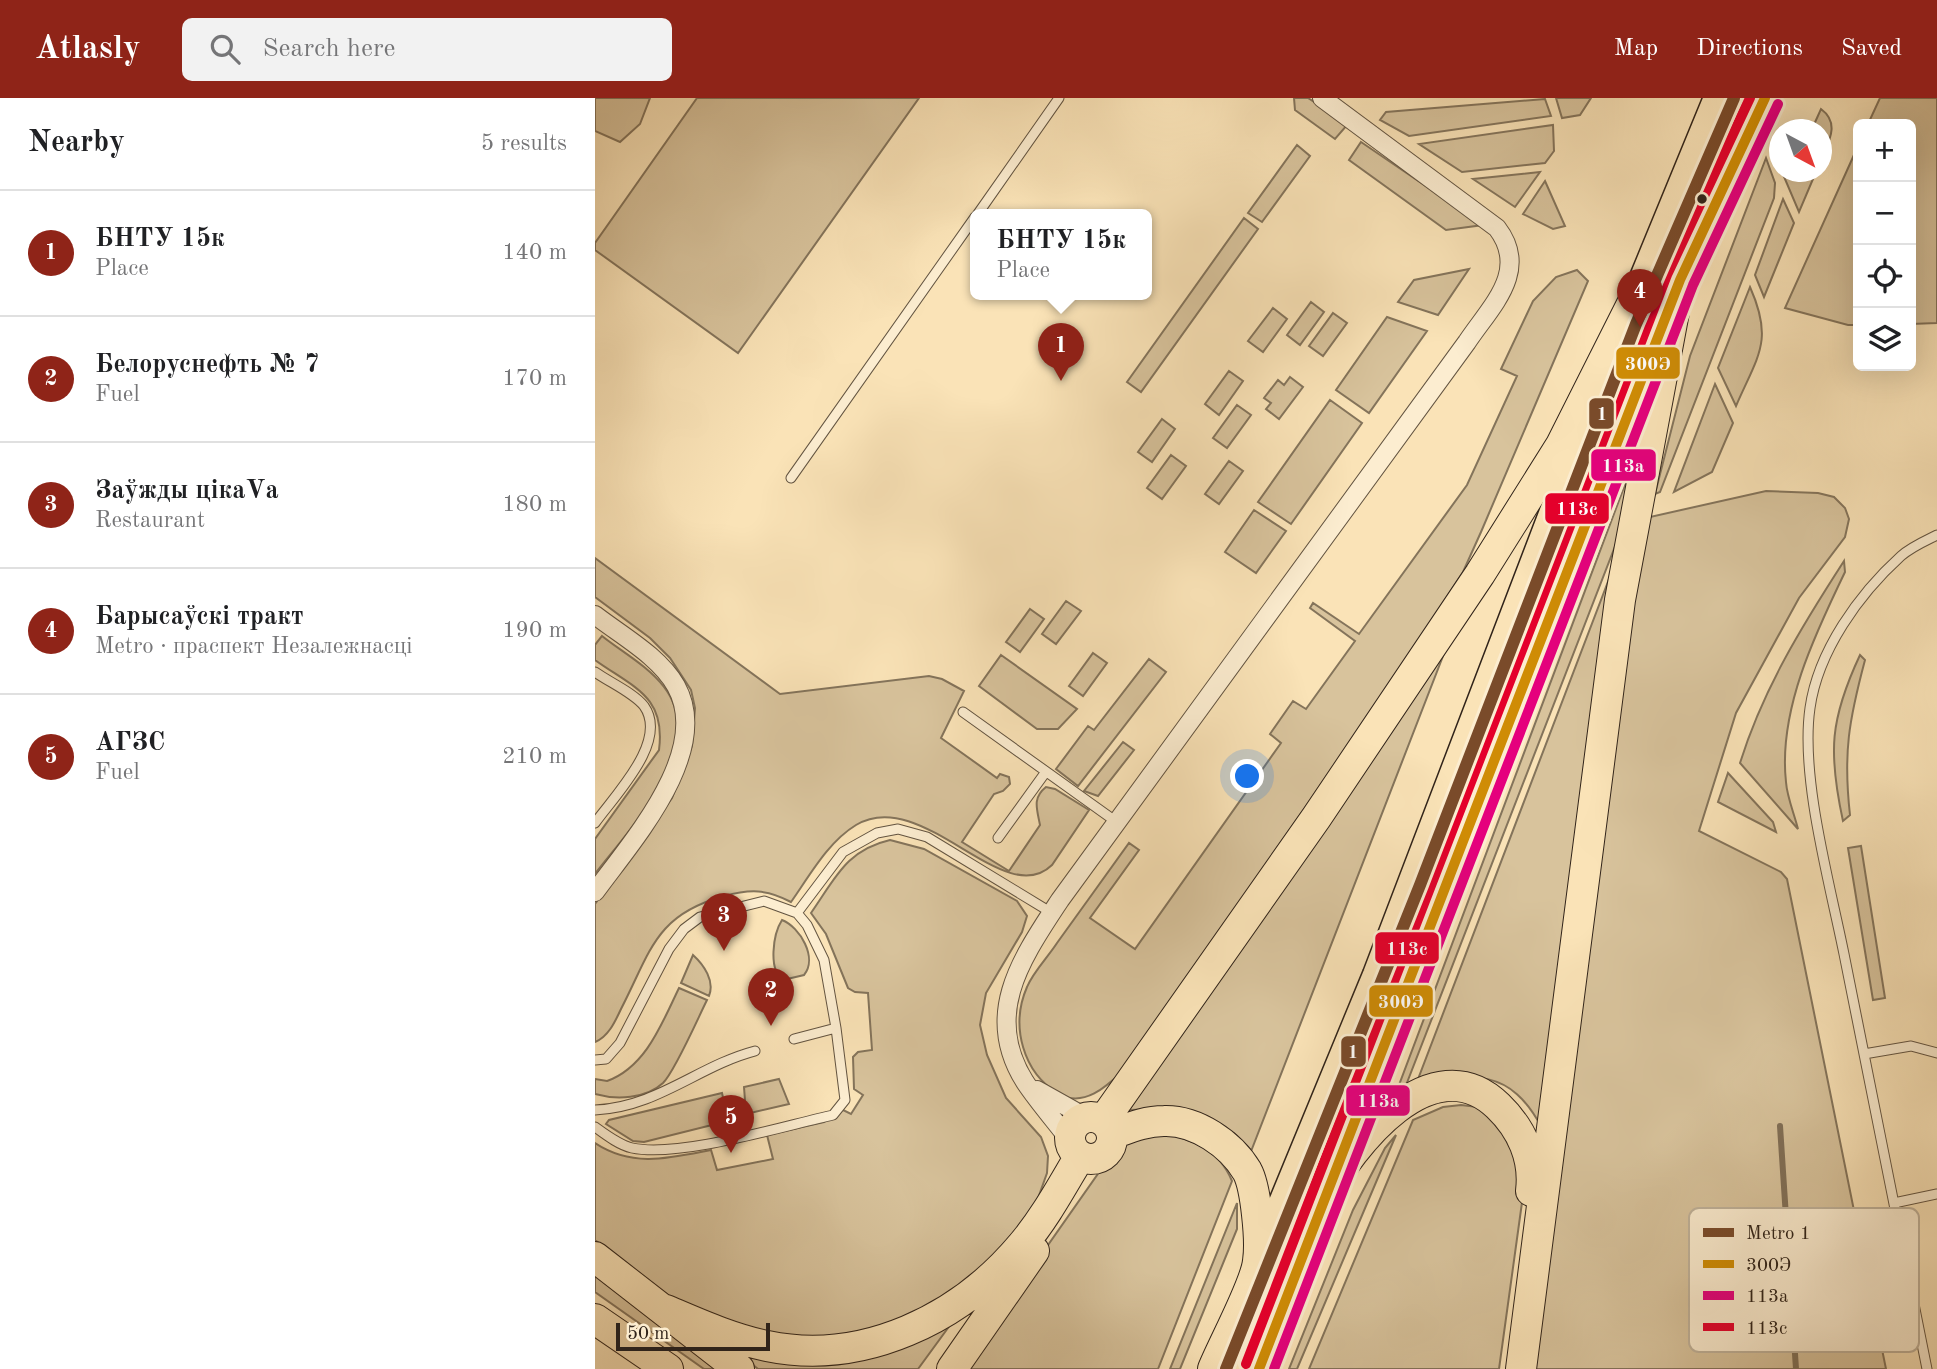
<!DOCTYPE html>
<html lang="en">
<head>
<meta charset="utf-8">
<style>
	:root { --surface:#fff; --page:#f2f2f2; --text:#202124; --muted:#757577; --line:#e0e0e0; --accent:#8f2418 }
	body { margin:0; font-family:"Old Standard TT",serif; background:var(--page); color:var(--text) }
	.controls { position:absolute; right:21px; top:21px; display:grid; overflow:hidden; border-radius:10px; box-shadow:0 7px 28px #0002 }
	.controls button { width:63px; height:63px; display:grid; place-items:center; padding:0; border:0; border-bottom:2px solid var(--line); background:var(--surface); color:var(--text); font:35px sans-serif }
	.compass { position:absolute; left:1174px; top:21px; width:63px; height:63px; border-radius:50%; background:var(--surface); box-shadow:0 7px 28px #0002; rotate:139deg }
	.scale { position:absolute; left:21px; bottom:18px; width:154px; box-sizing:border-box; padding-left:7px; border:4px solid #31241a; border-top:0; font-size:19px; line-height:24px; white-space:nowrap; color:#31241a; -webkit-text-stroke:5px #fcedd0; paint-order:stroke }
	.you { position:absolute; left:653px; top:679px; width:24px; height:24px; margin:-18px; border:5px solid #fff; border-radius:50%; background:#1a73e8; box-shadow:0 0 0 10px #1a73e833 }
	.badge { display:grid; place-items:center; width:46px; height:46px; border-radius:50%; background:var(--accent); color:#fff; font-size:23px; font-weight:700 }
	.pin { position:absolute; translate:-50% -58px; filter:drop-shadow(0 2px 4px #0008) }
	.pin::after { content:''; position:absolute; top:37px; width:24px; height:21px; background:inherit; clip-path:polygon(0 0,100% 0,50% 100%) }
	.popup { position:absolute; left:375px; top:111px; width:182px; height:91px; box-sizing:border-box; display:grid; place-content:center; border-radius:10px; background:var(--surface); filter:drop-shadow(0 2px 5px #0005); font-size:23px; white-space:nowrap; color:var(--muted) }
	.popup b { font-size:26px; color:var(--text) }
	.popup::after { content:''; position:absolute; left:50%; top:100%; margin-left:-14px; border:14px solid transparent; border-top-color:var(--surface) }
	.list { margin:0; padding:0; list-style:none }
	h2 { display:flex; justify-content:space-between; align-items:center; height:91px; margin:0; padding:0 28px; font-size:30px }
	h2 small { font-size:23px; font-weight:400; color:var(--muted) }
	.list li { display:grid; grid-template-columns:46px 1fr auto; gap:21px; align-items:center; box-sizing:border-box; height:126px; padding:0 28px; border-top:2px solid var(--line) }
	.list b { display:block; font-size:26px; white-space:nowrap }
	.list p { margin:0; font-size:23px; white-space:nowrap; color:var(--muted) }
	.list em { font-size:23px; font-style:normal; color:var(--muted) }
	.icon { flex:none; width:38px; height:38px; fill:none; stroke:currentColor; stroke-width:2; stroke-linecap:round; stroke-linejoin:round }
	.map { position:relative; flex:none; width:1342px; height:1271px; overflow:hidden }
	header { display:flex; align-items:center; gap:42px; box-sizing:border-box; height:98px; padding:0 35px; background:var(--accent); color:#fff }
	header strong { font-size:33px }
	nav { display:flex; gap:38px; margin-inline-start:auto; font-size:24px }
	.search { width:490px; height:63px; background:var(--page); display:flex; align-items:center; gap:18px; box-sizing:border-box; padding:0 24px; border-radius:10px; color:var(--muted); font-size:26px }
	main { display:flex }
	aside { flex:1; background:var(--surface) }
	.map>svg:first-child { display:block }
	.green { fill:#d8c39c; stroke:#84745b; stroke-width:2 }
	.lines { fill:none; stroke-linecap:round; stroke-linejoin:round }
	.stream { stroke:#817058; stroke-width:6 }
	.service-casing { stroke:#635441; stroke-width:11 }
	.minor-casing { stroke:#635441; stroke-width:20 }
	.primary-casing { stroke:#31241a; stroke-width:31 }
	.trunk-casing { stroke:#31241a; stroke-width:32 }
	.service { stroke:#fcedd0; stroke-width:9 }
	.minor { stroke:#fcedd0; stroke-width:18 }
	.primary { stroke:#fae3b7; stroke-width:28 }
	.trunk { stroke:#fae3b7; stroke-width:30 }
	.bus-1-casing { stroke:#fcedd0; stroke-width:16 }
	.bus-2-casing { stroke:#fcedd0; stroke-width:16 }
	.bus-3-casing { stroke:#fcedd0; stroke-width:16 }
	.bus-1 { stroke:#cf8c05; stroke-width:10 }
	.bus-2 { stroke:#e5007d; stroke-width:10 }
	.bus-3 { stroke:#e4002b; stroke-width:10 }
	.metro-1-casing { stroke:#fcedd0; stroke-width:18 }
	.metro-1 { stroke:#7a4b2a; stroke-width:12 }
	.bus-dot { fill:#31241a; stroke:#fcedd0; stroke-width:2.5 }
	.key { fill:#fcedd0; stroke:#bfb199; stroke-width:2 }
	.key-label { font-size:19px; fill:#31241a }
	.line-badge { stroke:#fcedd0; stroke-width:2.5 }
	.badge-label { font-size:19px; text-anchor:middle; font-weight:bold; fill:#fff }
</style>
</head>
<body>
<header>
<strong>Atlasly</strong>
<div class="search"><svg class="icon" aria-label="search" viewBox="0 0 24 24"><circle cx="10" cy="10" r="6"/><path d="M15 15l6 6"/></svg>Search here</div>
<nav><a>Map</a><a>Directions</a><a>Saved</a></nav>
</header>
<main>
<aside>
<h2>Nearby<small>5 results</small></h2>
<ul class="list">
<li><span class="badge">1</span><div><b>БНТУ 15к</b><p>Place</p></div><em>140 m</em></li>
<li><span class="badge">2</span><div><b>Белоруснефть № 7</b><p>Fuel</p></div><em>170 m</em></li>
<li><span class="badge">3</span><div><b>Заўжды цікаVа</b><p>Restaurant</p></div><em>180 m</em></li>
<li><span class="badge">4</span><div><b>Барысаўскі тракт</b><p>Metro · праспект Незалежнасці</p></div><em>190 m</em></li>
<li><span class="badge">5</span><div><b>АГЗС</b><p>Fuel</p></div><em>210 m</em></li>
</ul>
</aside>
<div class="map">
<svg width="1342" height="1271" viewBox="0 0 1342 1271">
	<rect width="100%" height="100%" fill="#fae3b7"/>
	<filter id="stains"><feTurbulence type="fractalNoise" baseFrequency=".00286" numOctaves="4"/><feColorMatrix values="0 0 0 0 .2 0 0 0 0 .09 0 0 0 0 .02 0 0 0 .5 -.17"/></filter>
	<radialGradient id="worn" r=".72"><stop offset=".6" stop-color="#630" stop-opacity="0"/><stop offset="1" stop-color="#630" stop-opacity=".3"/></radialGradient>
	<path class="green" d="M0,0H55L45,26L25,44L0,33Z
		M102,0H324L143,255L0,152V145Z
		M699,0H713L753,26L740,41L700,12Z
		M961,0H996L985,17L967,20Z
		M1285,0H1342V225L1316,226V26H1273Z
		M950,1L956,18L814,38L785,22L791,14Z
		M1226,11C1245,25 1234,43 1227,60L1226,32L1217,31Z
		M958,27L959,53L950,65L867,74L824,46Z
		M766,44L888,127L851,132L754,62Z
		M702,47L715,58L667,124L653,115Z
		M1263,48V227H1253L1190,210Z
		M1171,60L1180,85L1179,100L1065,394L1060,396L1095,258Z
		M945,74L920,109L878,81Z
		M1187,74H1221L1204,114Z
		M950,83L970,128L958,131L928,116Z
		M1188,101L1199,125L1169,199L1160,177Z
		M649,120L663,131L546,294L532,284Z
		M874,171L843,217L803,204L819,182Z
		M982,172L993,183L886,434L868,474L796,585L529,972C512,988 489,1010 464,996C428,975 415,928 432,889C438,874 453,859 462,845C486,812 510,778 534,745L544,752L495,820L540,851L686,645L675,636L698,603L711,611L760,543L715,510L718,505L764,536L872,387L922,278L906,271L938,203L961,179Z
		M1155,189C1179,243 1163,257 1141,308L1123,270Z
		M716,204L729,214L705,247L692,237Z
		M678,210L692,221L668,254L653,243Z
		M738,215L752,225L728,258L714,248Z
		M792,219L832,233L774,315L741,292Z
		M634,273L648,283L624,317L610,306Z
		M695,279L708,289L684,321L671,311L676,305L669,300L683,282L689,287Z
		M1120,286L1138,325L1117,374L1079,394Z
		M735,302L767,325L696,426L663,404Z
		M642,307L656,317L632,350L618,340Z
		M567,321L580,331L557,364L543,354Z
		M1049,336L1031,420L808,995L798,1003Z
		M576,357L591,368L567,401L552,390Z
		M634,363L648,373L624,406L610,396Z
		M1171,393L1223,395L1239,399L1250,410L1254,421L1250,439L1204,500L1141,615L1104,733L1186,774L1192,781L1291,1271H937L1046,421Z
		M659,412L691,433L661,475L630,454Z
		M1035,426L947,1030C915,970 879,974 820,989Z
		M0,460L185,596L334,578L347,581L369,593L346,640L402,680L405,676L414,679L415,686L408,693L399,696L367,744L414,773L445,727C442,711 437,700 451,689L460,691L494,712L457,767C409,814 327,687 261,727C233,744 215,777 196,804C172,791 155,791 129,798C60,817 56,853 26,911C20,924 13,939 0,944V806L77,700L97,648L100,610L96,592L75,560L55,540L0,499Z
		M1249,463L1250,474C1220,536 1183,613 1191,684C1192,699 1199,715 1203,731L1145,665C1168,591 1207,528 1249,463Z
		M471,503L486,513L461,546L447,536Z
		M435,511L449,521L425,554L411,544Z
		M862,522L655,1056L656,1052L639,1035L568,1011L534,1012Z
		M7,538C27,554 53,568 69,589C115,649 35,730 0,776V741L64,652C71,598 39,590 0,562V547Z
		M498,555L512,565L488,598L474,588Z
		M406,557L482,611L463,631H442L384,588Z
		M1265,557L1270,562C1254,622 1248,655 1255,717L1248,723C1233,654 1235,621 1265,557Z
		M554,561L571,574L483,688L461,671L493,628L499,632Z
		M528,644L539,652L503,698L489,693Z
		M1133,675L1178,724L1181,734L1123,704Z
		M295,742L329,751L422,803L432,818L427,834L391,895L385,927L392,957L411,1000L446,1039L453,1058L452,1075L442,1103L420,1134L379,1177L342,1203L269,1238L202,1243L101,1219L0,1142V1045C38,1070 75,1060 116,1052L122,1072L178,1061L172,1037L229,1024L246,1011L256,1016L268,997L259,991L258,959L263,954L277,952L273,895L260,894L253,890L231,836L216,815C240,781 251,752 295,742Z
		M1266,748L1290,900L1278,902L1253,750Z
		M187,822C205,829 223,860 209,877L188,882C173,872 178,836 187,822Z
		M98,857C109,867 120,883 114,898L86,885Z
		M84,890L112,902C103,920 80,973 68,985C51,1001 21,1002 0,996V981L12,983C51,969 67,925 84,890Z
		M184,981L194,1006L151,1016L149,989Z
		M127,995L133,1023L49,1044L38,1043L11,1026L14,1022Z
		M866,1007L891,1010L908,1026L929,1090L904,1271H714L818,1022L848,1009Z
		M563,1033C596,1042 623,1049 637,1083L563,1271H366L519,1053L533,1043Z
		M801,1037L702,1271H694L758,1112L790,1050Z
		M642,1105V1131L585,1271H575Z
		M0,1173L130,1271H109L0,1194Z
		M361,1219L323,1271H163L145,1256C228,1271 290,1263 361,1219Z"/>
	<g class="lines">
		<path class="stream" d="M1185,1028L1201,1271"/>
		<defs>
			<path id="service" d="M382,117L464,0
				M196,380L380,119
				M0,574C14,584 39,595 49,608C74,643 20,697 0,725
				M368,614L523,725
				M403,740L450,675
				M202,815L248,754L282,735L303,731L332,739L457,815
				M1269,956L1316,948L1342,955
				M0,962L11,961L25,945L74,851L89,831L105,819L169,803L202,815L212,827L229,862L241,930L199,941
				M0,1012C63,1009 103,968 160,953
				M0,1029C11,1037 24,1047 37,1050C85,1060 188,1028 238,1017L250,1002L241,930
				M1299,1105L1342,1096
				M1332,1271C1304,1133 1277,994 1249,856C1235,786 1205,679 1215,610C1223,553 1264,496 1306,458C1316,449 1330,443 1342,437"/>
			<path id="minor" d="M0,517C27,538 64,558 81,588C118,654 36,744 0,794
				M442,992L492,1020
				M476,1044C461,1024 444,1005 430,984C387,916 427,860 465,802L872,244C896,208 935,173 902,130L727,0"/>
			<path id="primary" d="M1035,214L1123,0
				M739,1072L1085,182L1170,0
				M664,1163L782,877L1002,301"/>
			<path id="trunk" d="M475 1040a21 21 0 1 1 42 0a21 21 0 1 1-42 0Z
				M508,1023L721,720L885,476L966,347L1044,192
				M517,1036C534,1030 550,1023 569,1023C601,1022 636,1046 652,1073C661,1089 666,1143 663,1163C661,1186 628,1246 618,1271
				M0,1159L144,1271
				M71,1212C104,1226 137,1241 172,1248C268,1268 365,1221 427,1147C450,1120 467,1088 485,1058
				M0,1221L73,1271
				M357,1271L439,1153
				M664,1271C678,1233 693,1194 707,1156C714,1138 719,1118 728,1101C756,1047 837,944 903,1008C927,1031 940,1061 936,1093
				M926,1271L1025,502L1085,182"/>
		</defs>
		<use href="#service" class="service-casing"/>
		<use href="#minor" class="minor-casing"/>
		<use href="#primary" class="primary-casing"/>
		<use href="#trunk" class="trunk-casing"/>
		<use href="#service" class="service"/>
		<use href="#minor" class="minor"/>
		<use href="#primary" class="primary"/>
		<use href="#trunk" class="trunk"/>
		<defs>
			<path id="bus-1" d="M664,1271L1085,182L1170,0"/>
			<path id="bus-2" d="M679,1271L1098,187L1183,6"/>
			<path id="bus-3" d="M651,1266L1072,177L1155,0"/>
		</defs>
		<use href="#bus-1" class="bus-1-casing"/>
		<use href="#bus-2" class="bus-2-casing"/>
		<use href="#bus-3" class="bus-3-casing"/>
		<use href="#bus-1" class="bus-1"/>
		<use href="#bus-2" class="bus-2"/>
		<use href="#bus-3" class="bus-3"/>
		<defs>
			<path id="metro-1" d="M631,1271L825,787L1041,226L1139,0"/>
		</defs>
		<use href="#metro-1" class="metro-1-casing"/>
		<use href="#metro-1" class="metro-1"/>
	</g>
	<circle class="bus-dot" cx="1107" cy="101" r="6"/>
	<rect x="1094" y="1110" width="230" height="144" rx="10" class="key"/>
	<rect x="1108" y="1130" width="31" height="9" fill="#7a4b2a"/>
	<rect x="1108" y="1162" width="31" height="8" fill="#cf8c05"/>
	<rect x="1108" y="1193" width="31" height="9" fill="#e5007d"/>
	<rect x="1108" y="1225" width="31" height="8" fill="#e4002b"/>
	<g class="key-label">
		<text x="1151" y="1141">Metro 1</text>
		<text x="1151" y="1173">300Э</text>
		<text x="1151" y="1204">113а</text>
		<text x="1151" y="1236">113с</text>
	</g>
	<g class="line-badge">
		<rect x="1020" y="248" width="66" height="34" rx="7" fill="#cf8c05"/>
		<rect x="993" y="299" width="27" height="33" rx="7" fill="#7a4b2a"/>
		<rect x="995" y="350" width="67" height="34" rx="7" fill="#e5007d"/>
		<rect x="949" y="394" width="66" height="33" rx="7" fill="#e4002b"/>
		<rect x="779" y="833" width="66" height="34" rx="7" fill="#e4002b"/>
		<rect x="773" y="886" width="66" height="34" rx="7" fill="#cf8c05"/>
		<rect x="745" y="937" width="27" height="33" rx="7" fill="#7a4b2a"/>
		<rect x="750" y="986" width="66" height="33" rx="7" fill="#e5007d"/>
	</g>
	<g class="badge-label">
		<text x="1053" y="272">300Э</text>
		<text x="1007" y="322">1</text>
		<text x="1028" y="374">113а</text>
		<text x="982" y="417">113с</text>
		<text x="812" y="857">113с</text>
		<text x="806" y="910">300Э</text>
		<text x="758" y="960">1</text>
		<text x="783" y="1009">113а</text>
	</g>
	<rect width="100%" height="100%" filter="url(#stains)"/>
	<rect width="100%" height="100%" fill="url(#worn)"/>
</svg>
<div class="controls">
<button>+</button>
<button>−</button>
<button><svg class="icon" aria-label="locate" viewBox="0 0 24 24"><circle cx="12" cy="12" r="6"/><path d="M12 2v4M12 18v4M2 12h4M18 12h4"/></svg></button>
<button><svg class="icon" aria-label="layers" viewBox="0 0 24 24"><path d="M12 4l9 5-9 5-9-5zM3 14l9 5 9-5"/></svg></button>
</div>
<svg class="compass" viewBox="-18 -18 36 36"><path d="M0-13l5 13h-10z" fill="#e53935"/><path d="M0 13l5-13h-10z" fill="#757577"/></svg>
<div class="scale">50 m</div>
<div class="you"></div>
<div class="pin badge" style="left:466px;top:283px">1</div>
<div class="popup"><b>БНТУ 15к</b>Place</div>
<div class="pin badge" style="left:176px;top:928px">2</div>
<div class="pin badge" style="left:129px;top:853px">3</div>
<div class="pin badge" style="left:1045px;top:229px">4</div>
<div class="pin badge" style="left:136px;top:1055px">5</div>
</div>
</main>
</body>
</html>
